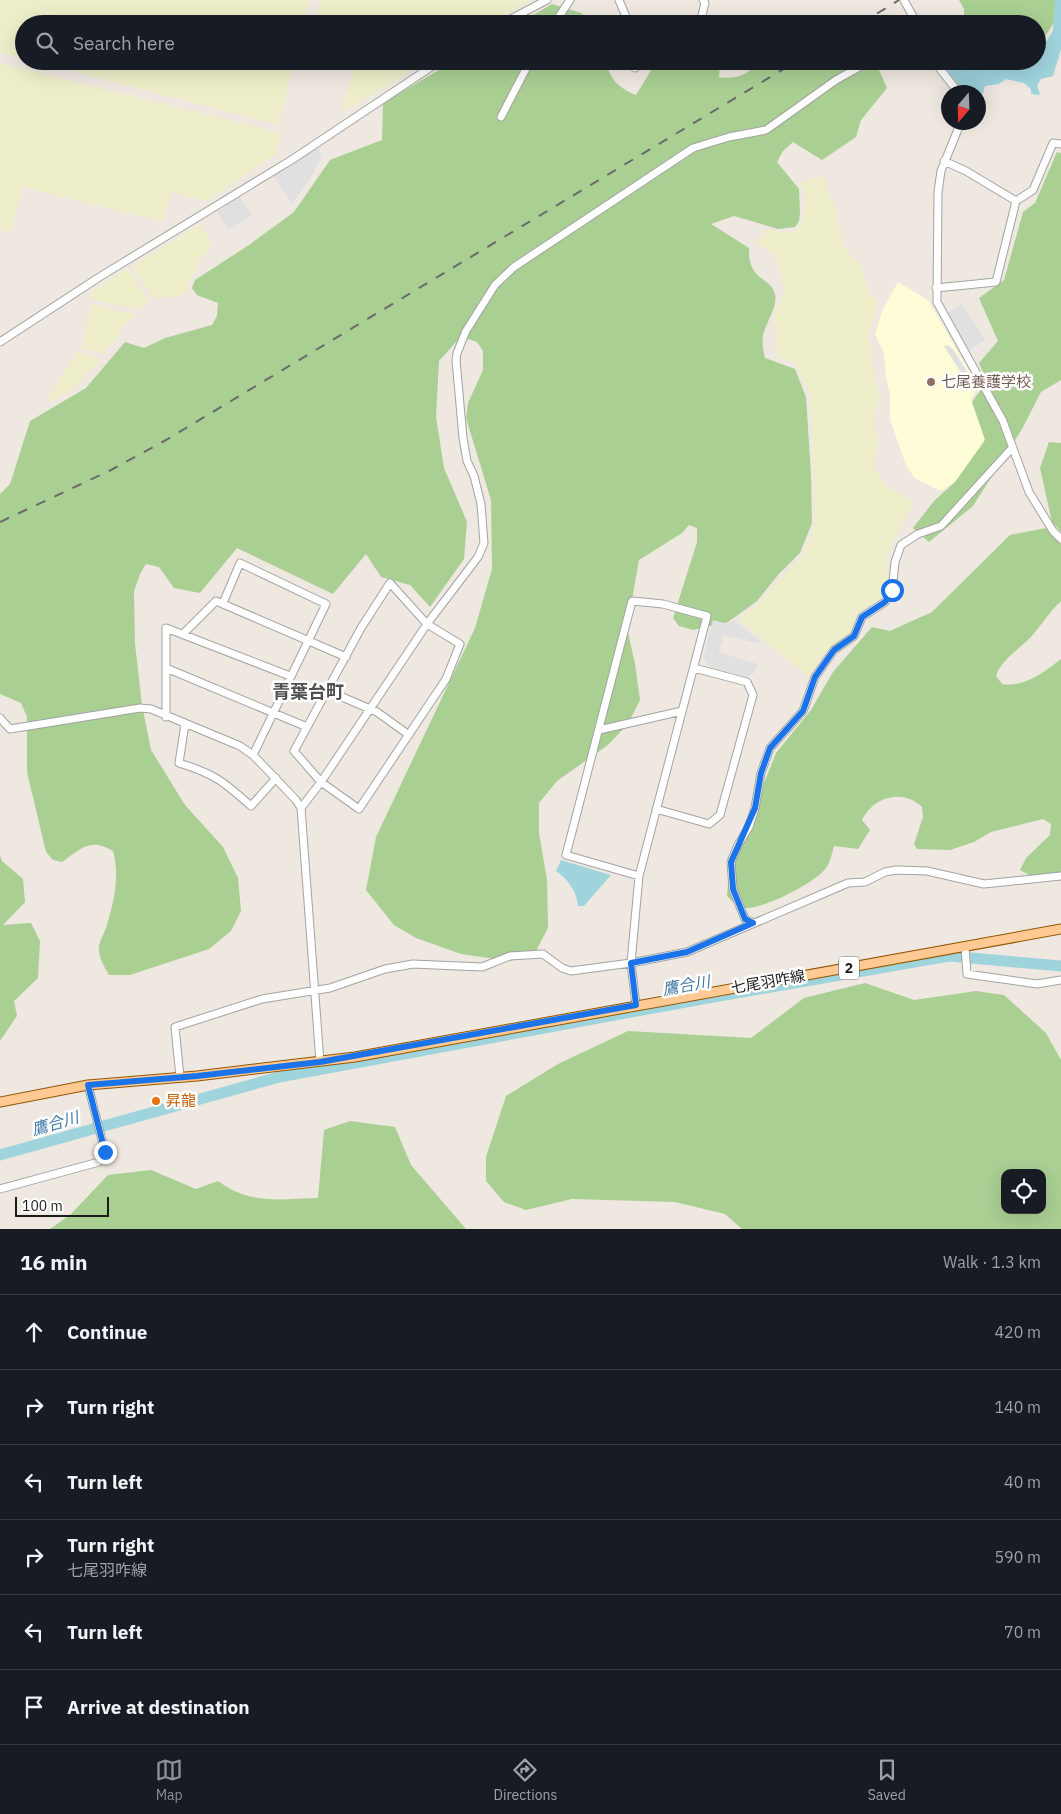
<!DOCTYPE html>
<html lang="en">
<head>
<meta charset="utf-8">
<style>
	:root { --surface:#171b24; --page:#242831; --text:#f1f3f6; --muted:#9ea1a6; --line:#363941; --accent:#8c9099 }
	body { margin:0; font-family:"IBM Plex Sans","Noto Sans JP",sans-serif; background:var(--page); color:var(--text) }
	.controls { position:absolute; right:15px; bottom:15px; display:grid; overflow:hidden; border-radius:10px; box-shadow:0 5px 20px #0002 }
	.controls button { width:45px; height:45px; display:grid; place-items:center; padding:0; border:0; border-bottom:1px solid var(--line); background:var(--surface); color:var(--text); font:25px sans-serif }
	.compass { position:absolute; left:941px; top:85px; width:45px; height:45px; border-radius:50%; background:var(--surface); box-shadow:0 5px 20px #0002; rotate:199deg }
	.scale { position:absolute; left:15px; bottom:12px; width:94px; box-sizing:border-box; padding-left:5px; border:2px solid #1c1c1c; border-top:0; font-size:14px; line-height:18px; white-space:nowrap; color:#1c1c1c; -webkit-text-stroke:4px #fff; paint-order:stroke }
	.stop { position:absolute; width:15px; height:15px; margin:-11px; border:4px solid #1a73e8; border-radius:50%; background:#fff }
	.stop.end { background:#1a73e8; border-color:#fff; box-shadow:0 1px 5px #0008 }
	.list { margin:0; padding:0; list-style:none }
	h2 { display:flex; justify-content:space-between; align-items:center; height:65px; margin:0; padding:0 20px; font-size:21px }
	h2 small { font-size:16px; font-weight:400; color:var(--muted) }
	.list li { display:grid; grid-template-columns:32px 1fr auto; gap:15px; align-items:center; box-sizing:border-box; height:75px; padding:0 20px; border-top:1px solid var(--line) }
	.list b { display:block; font-size:19px; white-space:nowrap }
	.list p { margin:0; font-size:16px; white-space:nowrap; color:var(--muted) }
	.list em { font-size:16px; font-style:normal; color:var(--muted) }
	.icon { flex:none; width:28px; height:28px; fill:none; stroke:currentColor; stroke-width:2; stroke-linecap:round; stroke-linejoin:round }
	.map { position:relative; flex:none; width:1061px; height:1229px; overflow:hidden }
	.search { position:absolute; background:var(--surface); box-shadow:0 5px 20px #0002; left:15px; right:15px; top:15px; height:55px; display:flex; align-items:center; gap:12px; box-sizing:border-box; padding:0 18px; border-radius:28px; color:var(--muted); font-size:19px }
	.sheet { height:515px; background:var(--surface) }
	nav { display:flex; justify-content:space-around; align-items:center; box-sizing:border-box; height:70px; border-top:1px solid var(--line); background:var(--surface); font-size:14px; color:var(--muted) }
	nav a { display:grid; justify-items:center; gap:2px }
	nav .on { color:var(--accent) }
	.map>svg:first-child { display:block }
	.education { fill:#fffcd8 }
	.farmland { fill:#eeeeca }
	.forest { fill:#a9cf93; fill-rule:evenodd }
	.parking { fill:#e0e0e0 }
	.water { fill:#9fd4dd }
	.lines { fill:none; stroke-linecap:round; stroke-linejoin:round }
	.river { stroke:#9fd4dd; stroke-width:11 }
	.minor-casing { stroke:#a3a3a3; stroke-width:9 }
	.major-casing { stroke:#935700; stroke-width:11 }
	.minor { stroke:#fff; stroke-width:7 }
	.major { stroke:#ffc994; stroke-width:9 }
	.rail { stroke:#6a6a6a; stroke-width:2; stroke-dasharray:10 10; stroke-linecap:butt }
	.route { stroke:#1a73e8; stroke-width:6 }
	.education-dot { fill:#8d6e63; stroke:#fff; stroke-width:2 }
	.food-dot { fill:#e8710a; stroke:#fff; stroke-width:2 }
	.labels { text-anchor:middle; stroke-width:5; stroke-linejoin:round; paint-order:stroke }
	.shield { fill:#fff; stroke:#606060; stroke-width:1 }
	.shield-label { font-size:14px; font-weight:bold; fill:#1c1c1c }
	.education-label { font-size:15px; fill:#785e54; stroke:#fff; text-anchor:start }
	.street-label { font-size:15px; fill:#1c1c1c; stroke:#fff }
	.food-label { font-size:15px; fill:#c56008; stroke:#fff; text-anchor:start }
	.water-label { font-size:16px; font-style:italic; fill:#427ba6; stroke:#fff }
	.quarter-label { font-size:18px; font-weight:bold; fill:#4f4f4f; stroke:#fff }
</style>
</head>
<body>
<div class="map">
<svg width="1061" height="1229" viewBox="0 0 1061 1229">
	<rect width="100%" height="100%" fill="#eee8e0"/>
	<path class="education" d="M898,282L928,300L978,387L971,399L985,439L964,476L941,491L914,478L905,462L890,420V395L886,377L884,353L875,334L882,311Z"/>
	<path class="farmland" d="M0,0H309L303,24H24V59L0,53Z
		M322,0H531L490,24H316Z
		M33,61H294L279,125Z
		M323,61H426L342,113L353,69Z
		M0,63L281,133L276,154L206,201L171,192L164,222L22,187L11,232L0,229Z
		M825,176L826,186L836,210L844,248L860,263L871,295L878,301L868,338L874,353L871,359L879,397L873,421L878,442L873,465L884,485L914,502L887,553V594L857,613L851,634L823,654L810,678L738,619L759,603L803,555L816,523L810,394L796,364L777,357L774,314L785,292L776,255L755,243L768,229L787,233L795,231L802,221L805,209L806,194L799,183Z
		M200,224L213,244L199,262L187,285L189,290L180,296L154,299L133,266Z
		M128,268L149,302L137,310L91,299V292Z
		M91,304L135,315L133,319L123,324L117,338L102,354L82,348Z
		M78,352L101,359L70,391L50,402L47,399Z"/>
	<path class="forest" d="M959,0H1061V12L1044,38L1037,40V24H964V9Z
		M552,4L581,13L592,24H518Z
		M836,17L843,24H775L776,23Z
		M454,61H606C610,80 619,88 636,95L650,72L655,61H720L719,77C734,80 750,75 758,61H875L887,88L861,120L856,137L822,160L793,142L783,151L777,162L799,189L800,213L799,221L795,227L778,229L734,216L711,224L749,248C748,282 770,276 775,294C778,306 766,323 763,335C762,343 763,350 765,358L795,369L806,397L811,475L812,523L800,553L778,575L757,601L728,622L693,630L679,626L673,618L697,542V528L689,525L682,533L639,560L627,628L635,664L640,700L628,724L608,745L557,781L539,803V833L547,880L548,928L536,951L529,957L509,961L461,954L416,938L394,925L366,890L376,837L475,628L492,569L491,500L466,418L468,403L483,370V351L477,342L468,339L456,342L439,361L436,417L444,468L467,522L464,559L430,607L410,585L381,577L366,554L333,594L237,548L200,593L174,588L159,567L146,564L140,574L134,591L135,644L142,705L151,750L185,805L223,847L238,878L241,911L231,931L209,949L130,975H109C104,966 98,957 99,946C100,940 104,934 106,928C114,902 120,876 113,851C89,837 81,849 62,862L53,860L46,852L27,772V717L21,703L0,694V494L10,484L30,421L86,388L125,342L144,348L165,338L212,325L217,316L218,303L197,295L192,288L195,280L249,245L294,212L330,160L382,140L383,103Z
		M1057,152L1061,153V380L1041,392L1022,429L973,506L929,542L913,528L934,501L955,482L985,440L972,402L987,381L979,363L998,341L979,298L1004,280L1023,212L1035,203Z
		M1049,442L1061,443V532L1052,522L1040,468Z
		M1046,528L1061,544V601C1049,612 1041,626 1030,638C1019,649 1001,660 996,676L1002,684C1023,688 1045,672 1061,659V874L1031,876L1020,870L1026,858L1050,835L1051,824L1043,819L991,832L974,842L950,850L917,849L914,844L923,817L922,807C903,788 873,797 862,820L870,830L858,849L834,846C832,853 830,863 826,868C815,883 765,908 747,908C738,908 733,902 727,896L729,872L776,753L811,710L833,672L872,627L890,631L932,612L1010,535Z
		M0,855L2,861L23,879L25,902L3,925L31,923L40,941L38,978L14,1001L17,1016L0,1041Z
		M865,983L914,1000L976,991L1004,995L1046,1033L1061,1060V1229H742L725,1214L675,1202L572,1199L526,1210L504,1202L486,1181V1157L506,1096L558,1064L628,1031L751,1038L804,998ZM1005,1173H1042V1210H1005Z
		M350,1121L395,1127L411,1165L466,1229H50L71,1214L108,1175L151,1170L196,1189L218,1181C250,1205 280,1199 318,1198L324,1130Z"/>
	<path class="parking" d="M316,145L322,155L310,179L292,204L272,174Z
		M238,194L252,215L229,230L217,212L226,206L224,202Z
		M962,304L985,340L969,351L951,328L954,326L947,314Z
		M947,345L953,349L972,379L967,382L944,346Z
		M713,620L728,624L734,620L760,641L759,644L724,635L719,652L757,664L754,673L747,677L710,667L703,658Z"/>
	<path class="water" d="M1055,0H1061V49L1053,76L1041,79L1037,85L1040,95L1031,94V89L1024,83L1006,79L999,84L985,86L981,99L979,100L978,92H964L947,70L943,61H1037V56L1053,31Z
		M561,860L611,875L584,906H578C577,892 567,878 556,871Z"/>
	<g class="lines">
		<path class="river" d="M0,1155L279,1077L702,999L949,956L1061,966"/>
		<defs>
			<path id="minor" d="M619,0L629,24
				M904,0L917,24
				M501,24L547,0
				M554,24L570,0
				M703,24L701,19L705,3L703,0
				M634,61L635,68
				M934,61L958,92
				M501,117L530,61
				M961,122L941,171L938,192L937,302L1003,421L1029,492L1053,531L1061,539
				M944,161L966,171L1016,201
				M936,288L996,282L1016,201L1033,190L1053,143L1061,144
				M0,342L101,276L293,159L440,61
				M390,583L427,624L460,644L446,679L359,809L321,782L294,751L361,628Z
				M223,603L240,563L326,604L253,755
				M183,634L216,601L346,657
				M166,668L307,727
				M326,690L377,712L409,735
				M166,717V628L290,676
				M0,718L10,729L140,708L151,709L240,746L253,755L296,800L301,808L320,1062
				M185,724L179,763C215,774 224,782 251,806L276,778
				M599,730L682,711
				M301,808L321,782L427,624L478,557L484,543L481,504L474,476L467,461L463,438L456,360L457,353L466,331L495,285L514,267L693,148L729,137L766,130L836,80L870,61
				M656,809L709,824L720,815L753,695L747,682L694,668
				M753,923L745,919L733,889L731,862L738,845L749,827L755,808L761,773L770,748L803,711L815,677L834,650L854,636L862,617L885,602L892,590L895,562L901,545L918,534L941,526L1012,448
				M965,947L967,974L1037,984L1061,980
				M636,1005L631,963L639,876L707,616L663,604L632,601L566,855L639,876
				M180,1077L175,1027L262,999L330,988L385,969L413,964L482,967L510,956L543,954L562,968L571,971L631,963L687,952L848,883L865,882L885,872L896,870L927,871L984,884L1061,876
				M0,1189L99,1162L105,1152L88,1085"/>
			<path id="major" d="M0,1102L88,1085L197,1076L355,1057L1061,929"/>
		</defs>
		<use href="#minor" class="minor-casing"/>
		<use href="#major" class="major-casing"/>
		<use href="#minor" class="minor"/>
		<use href="#major" class="major"/>
		<path class="rail" d="M860,24L899,0
			M0,522L111,470L166,440L797,61"/>
	</g>
	<g class="lines">
		<path class="route" d="M105,1152L88,1085L197,1076L320,1062L636,1005L631,963L687,952L753,923L745,919L733,889L731,862L755,808L761,773L770,748L803,711L815,677L834,650L854,636L862,617L885,602L892,590"/>
	</g>
	<circle class="education-dot" cx="931" cy="382" r="5"/>
	<circle class="food-dot" cx="156" cy="1101" r="5"/>
	<g class="labels">
		<rect class="shield" x="839" y="956.5" width="20" height="23" rx="4"/>
		<g class="shield-label">
			<text x="849" y="973">2</text>
		</g>
		<g class="education-label">
			<text x="941" y="387">七尾養護学校</text>
		</g>
		<g class="street-label">
			<text transform="translate(768 982) rotate(-10)" y="5">七尾羽咋線</text>
		</g>
		<g class="food-label">
			<text x="166" y="1106">昇龍</text>
		</g>
		<g class="water-label">
			<text transform="translate(686 985) rotate(-10)" y="6">鷹合川</text>
			<text transform="translate(55 1123) rotate(-16)" y="6">鷹合川</text>
		</g>
		<g class="quarter-label">
			<text x="308" y="698">青葉台町</text>
		</g>
	</g>
</svg>
<div class="controls">
<button><svg class="icon" aria-label="locate" viewBox="0 0 24 24"><circle cx="12" cy="12" r="6"/><path d="M12 2v4M12 18v4M2 12h4M18 12h4"/></svg></button>
</div>
<svg class="compass" viewBox="-18 -18 36 36"><path d="M0-13l5 13h-10z" fill="#e53935"/><path d="M0 13l5-13h-10z" fill="#9ea1a6"/></svg>
<div class="scale">100 m</div>
<div class="stop" style="left:892px;top:590px"></div>
<div class="stop end" style="left:105px;top:1152px"></div>
<div class="search"><svg class="icon" aria-label="search" viewBox="0 0 24 24"><circle cx="10" cy="10" r="6"/><path d="M15 15l6 6"/></svg>Search here</div>
</div>
<section class="sheet">
<h2>16 min<small>Walk · 1.3 km</small></h2>
<ul class="list">
<li><svg class="icon" aria-label="ahead" viewBox="0 0 24 24"><path d="M12 20V5M6 11l6-6 6 6"/></svg><div><b>Continue</b></div><em>420 m</em></li>
<li><svg class="icon" aria-label="right" viewBox="0 0 24 24"><path d="M7 20v-9h11M14 6l5 5-5 5"/></svg><div><b>Turn right</b></div><em>140 m</em></li>
<li><svg class="icon" aria-label="left" viewBox="0 0 24 24"><path d="M17 20v-9H6M10 6l-5 5 5 5"/></svg><div><b>Turn left</b></div><em>40 m</em></li>
<li><svg class="icon" aria-label="right" viewBox="0 0 24 24"><path d="M7 20v-9h11M14 6l5 5-5 5"/></svg><div><b>Turn right</b><p>七尾羽咋線</p></div><em>590 m</em></li>
<li><svg class="icon" aria-label="left" viewBox="0 0 24 24"><path d="M17 20v-9H6M10 6l-5 5 5 5"/></svg><div><b>Turn left</b></div><em>70 m</em></li>
<li><svg class="icon" aria-label="arrive" viewBox="0 0 24 24"><path d="M6 21V4h12l-3 4 3 4H6"/></svg><div><b>Arrive at destination</b></div></li>
</ul>
</section>
<nav>
<a class="on"><svg class="icon" aria-label="map" viewBox="0 0 24 24"><path d="M3 6l6-2 6 2 6-2v14l-6 2-6-2-6 2zM9 4v14M15 6v14"/></svg>Map</a>
<a><svg class="icon" aria-label="directions" viewBox="0 0 24 24"><path d="M12 3l9 9-9 9-9-9zM9 14v-3h6M13 9l2 2-2 2"/></svg>Directions</a>
<a><svg class="icon" aria-label="saved" viewBox="0 0 24 24"><path d="M7 4h10v16l-5-4-5 4z"/></svg>Saved</a>
</nav>
</body>
</html>
